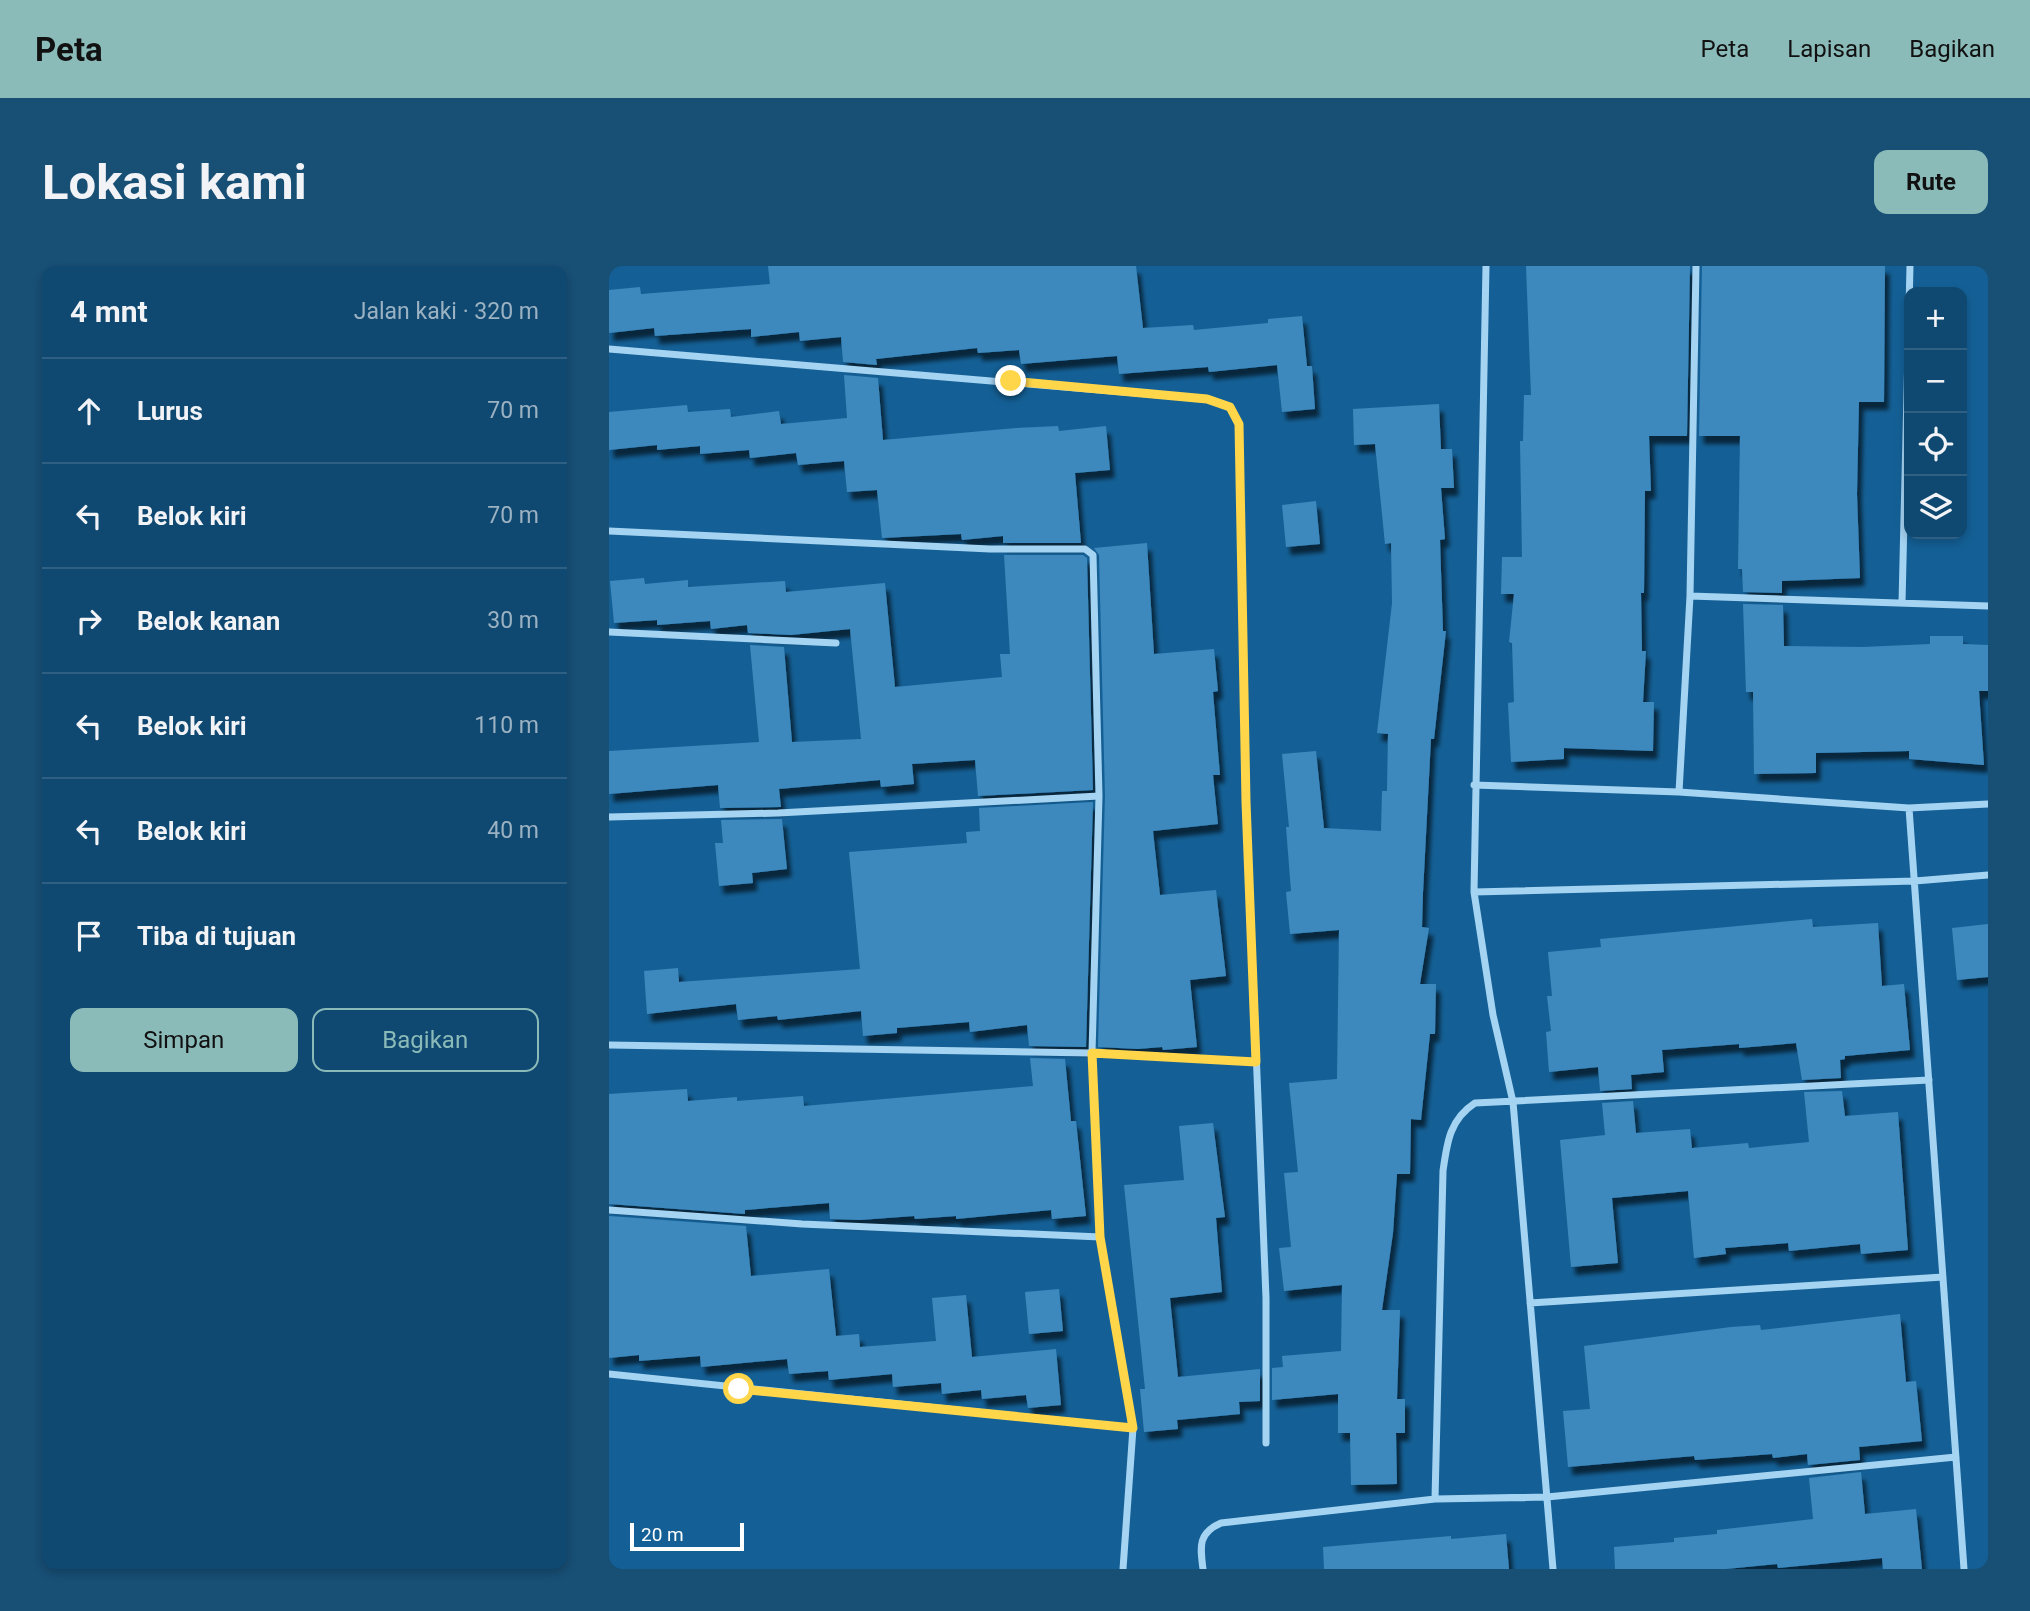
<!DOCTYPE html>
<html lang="id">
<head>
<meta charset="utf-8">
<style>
	:root { --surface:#0f4870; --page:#184f75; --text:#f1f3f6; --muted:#9bb2c3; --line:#2f6083; --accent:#8bbbb9 }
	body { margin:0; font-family:Roboto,sans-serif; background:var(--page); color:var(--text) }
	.controls { position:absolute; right:21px; top:21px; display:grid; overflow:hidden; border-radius:14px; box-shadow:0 4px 10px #0003 }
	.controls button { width:63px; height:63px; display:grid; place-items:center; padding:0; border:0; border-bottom:2px solid var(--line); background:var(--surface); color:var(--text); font:35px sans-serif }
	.scale { position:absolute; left:21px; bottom:18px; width:114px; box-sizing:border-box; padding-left:7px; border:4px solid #fff; border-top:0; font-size:19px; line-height:24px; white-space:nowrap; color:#fff; -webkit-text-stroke:5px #146096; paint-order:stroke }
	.stop { position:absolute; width:21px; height:21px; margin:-16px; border:5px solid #ffd54a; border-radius:50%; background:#fff }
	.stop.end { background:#ffd54a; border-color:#fff; box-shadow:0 2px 7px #0008 }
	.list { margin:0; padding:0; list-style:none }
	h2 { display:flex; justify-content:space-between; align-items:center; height:91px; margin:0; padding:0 28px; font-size:30px }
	h2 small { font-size:23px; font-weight:400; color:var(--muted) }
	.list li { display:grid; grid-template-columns:46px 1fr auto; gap:21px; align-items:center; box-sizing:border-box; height:105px; padding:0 28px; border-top:2px solid var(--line) }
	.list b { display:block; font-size:26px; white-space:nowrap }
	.list em { font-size:23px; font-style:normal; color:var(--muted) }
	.actions { display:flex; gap:14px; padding:21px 28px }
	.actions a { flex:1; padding:16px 0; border:2px solid var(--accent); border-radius:14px; text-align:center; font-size:24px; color:var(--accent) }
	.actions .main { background:var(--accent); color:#111 }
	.icon { flex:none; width:38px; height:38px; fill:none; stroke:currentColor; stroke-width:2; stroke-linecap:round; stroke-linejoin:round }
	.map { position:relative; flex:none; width:1379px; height:1303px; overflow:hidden; border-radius:14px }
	header { display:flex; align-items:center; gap:42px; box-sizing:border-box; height:98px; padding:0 35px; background:var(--accent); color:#111 }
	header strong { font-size:33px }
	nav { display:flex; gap:38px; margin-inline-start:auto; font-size:24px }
	.intro { display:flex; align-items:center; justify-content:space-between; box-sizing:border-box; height:168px; padding:0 42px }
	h1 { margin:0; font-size:49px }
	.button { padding:18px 32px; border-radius:14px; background:var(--accent); color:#111; font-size:24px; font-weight:700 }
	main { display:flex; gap:42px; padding:0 42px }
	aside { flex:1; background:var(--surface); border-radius:14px; box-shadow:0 4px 10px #0003 }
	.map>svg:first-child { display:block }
	.building { fill:#3d89be; filter:url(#shadow) }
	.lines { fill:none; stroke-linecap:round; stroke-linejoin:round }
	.minor { stroke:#a5d3f2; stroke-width:7 }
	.route { stroke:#ffd54a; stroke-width:9 }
</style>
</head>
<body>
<header>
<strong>Peta</strong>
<nav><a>Peta</a><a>Lapisan</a><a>Bagikan</a></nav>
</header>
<div class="intro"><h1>Lokasi kami</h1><a class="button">Rute</a></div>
<main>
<aside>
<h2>4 mnt<small>Jalan kaki · 320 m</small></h2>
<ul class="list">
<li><svg class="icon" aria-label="ahead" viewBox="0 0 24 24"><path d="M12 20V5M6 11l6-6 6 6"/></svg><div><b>Lurus</b></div><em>70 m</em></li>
<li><svg class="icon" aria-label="left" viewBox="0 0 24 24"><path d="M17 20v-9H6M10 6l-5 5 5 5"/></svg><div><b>Belok kiri</b></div><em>70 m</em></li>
<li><svg class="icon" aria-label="right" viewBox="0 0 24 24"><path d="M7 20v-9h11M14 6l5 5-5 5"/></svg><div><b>Belok kanan</b></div><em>30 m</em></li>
<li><svg class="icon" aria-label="left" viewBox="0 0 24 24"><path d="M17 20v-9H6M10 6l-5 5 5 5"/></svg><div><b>Belok kiri</b></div><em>110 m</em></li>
<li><svg class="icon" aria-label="left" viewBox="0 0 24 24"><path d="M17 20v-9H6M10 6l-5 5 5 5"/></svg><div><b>Belok kiri</b></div><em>40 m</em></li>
<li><svg class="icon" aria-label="arrive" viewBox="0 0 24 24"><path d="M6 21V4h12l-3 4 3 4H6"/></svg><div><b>Tiba di tujuan</b></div></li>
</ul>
<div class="actions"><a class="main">Simpan</a><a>Bagikan</a></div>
</aside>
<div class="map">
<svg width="1379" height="1303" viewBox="0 0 1379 1303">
	<defs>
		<filter id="shadow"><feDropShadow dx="4.5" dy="8" stdDeviation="2" flood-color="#0009"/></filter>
	</defs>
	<rect width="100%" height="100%" fill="#146096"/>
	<path class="building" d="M159,0H527L534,62L584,59L585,64L659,57V53L693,50L698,100H703L706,143L673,146L668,99L600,106L599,101L510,108L508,90L412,98L410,84L369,87L368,82L267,93L268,99L234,96L232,71L191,75L190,66L142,71V63L46,70L45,62L0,67V24L31,21L32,28L161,18Z
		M917,0H1081L1078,170H1040L1042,225H1036L1035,327H1032L1033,385H1037L1034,436H1045L1044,485L955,482V493L902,496L899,437L905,436L903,377L900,376L905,328H892L893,291H913L911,175H914L915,129H922Z
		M1093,0H1276L1275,136H1250L1248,228L1251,312L1173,315V327L1134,326L1133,303H1129L1131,170H1090Z
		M235,109L269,112L274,174L407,162L449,160L450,165L497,160L501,204L466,207L472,277H394V270L353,274L352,268L273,272L268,224L238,226L235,195L189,199L187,187L141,192L140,184L91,188V180L48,184V179L0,184V146L78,139L79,146L121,143L122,151L170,145L172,158L238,152Z
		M830,138L832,183H843L845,222H832L836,273L831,274L834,365H837L825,473H822L814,627L813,661L820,662L811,718H827L826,768H821L812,854L802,853L801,908H788L784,967L773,1044H791L788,1133H796V1167H787L788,1218L742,1219L741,1167H729V1128L663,1134V1102L674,1101L673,1090L732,1085L733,1019L675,1025L670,982L682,981L675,907L689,906L680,817L728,813L730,664L681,668L677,626L682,625L677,561H680L673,488L707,485L715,562L772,565L773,525H778L779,468L768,467L783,337L782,277L776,278L766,178L745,179L744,143Z
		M707,235L711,278L677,281L673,239Z
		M538,277L545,388L605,383L609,425L604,426L611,509H604L609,558L544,565L551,629L607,624L617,710L581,714L588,781L554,784L553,781L529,783L489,781L496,530L490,289L485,282Z
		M395,289H474L478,292L484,524L369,530L366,494L303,498L305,518L272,521L271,514L170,523L172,541L111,542L109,519L0,528V485L150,476L141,379L175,381L183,476L252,473L241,363L182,369L139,367L138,359L102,363L101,355L48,359V354L5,357L1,315L35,312L36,318L79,314V321L176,315L177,326L276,317L286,421L393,411L391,388H401Z
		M1134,338L1174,339L1175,380L1254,381L1321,378V370H1354V378L1379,379V425H1370L1375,499L1300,493V485L1207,487V507L1145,508L1144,426H1137Z
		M484,536L477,781L420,780L418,759L361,766L360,756L288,762V767L254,770L252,745L169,754L168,750L129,754L127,738L38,748L35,705L69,702L70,716L251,703L240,586L358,577L357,566L371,565L370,542Z
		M173,553L178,603L143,607L144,617L110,620L106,577H114L112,554Z
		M1203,653L1204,661L1269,657L1273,720L1295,718L1301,784L1236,790V793L1231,794L1232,812L1193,814L1187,777L1130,782V778L1053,784L1055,806L1022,809L1023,823L991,825L989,801L940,806L937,766L942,765L938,730H943L939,686L992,681L991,673Z
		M1379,658V711L1348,714L1343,662Z
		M421,792L456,793L462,855H467L477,950L443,953L442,944L347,953V950L306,953L305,950L251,954L221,953L220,937L136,944V948L0,938V828L78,823L79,835L128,831V835L194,830L195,840L424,820Z
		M1233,825L1236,850L1289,846L1299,984L1252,988L1251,978L1180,985L1179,977L1116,982L1117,988L1085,992L1079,925L1003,932L1009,997L962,1001L951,874L996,869L993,837L1024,835L1027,867L1081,863L1083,882L1139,877L1140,882L1200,876L1195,826Z
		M604,857L616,951L607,952L613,1026L561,1032L569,1111L651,1103V1135L630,1136L631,1148L568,1154L569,1163L535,1166L531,1123H536L515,919L575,914L570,860Z
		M0,950L137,960L142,1010L220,1003L227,1070L250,1068L251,1081L327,1075L323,1032L357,1029L363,1091L447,1083L452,1139L419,1142L417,1129L373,1133L372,1124L333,1128L332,1117L284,1121L283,1108L220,1114L219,1105L180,1108L178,1093L92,1101L91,1090L30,1095V1089L0,1092Z
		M450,1023L454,1065L420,1068L416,1026Z
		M1291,1048L1297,1116L1307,1115L1313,1175L1250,1181L1251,1194L1199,1199L1198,1188L1164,1192L1163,1188L1086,1194L1085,1190L959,1201L954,1145L981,1143L975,1080L1122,1061L1151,1059L1152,1064Z
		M1252,1206L1256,1248L1307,1243L1313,1303H1274L1273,1292L1169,1302L1168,1298L1117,1303H1006L1005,1281L1065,1276V1272L1108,1268V1264L1204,1253L1200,1212Z
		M897,1268L900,1303H715L714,1281L842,1270V1273Z"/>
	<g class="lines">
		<path class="minor" d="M877,0L865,626L884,749L904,836L944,1303
			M0,83L598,133L621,141L630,158L637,536L657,1032V1177
			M0,265L381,283H476L484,289L490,530L483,787L491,971L524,1162
			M1081,330L1379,340
			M1293,337L1301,0
			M0,366L227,377
			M865,519L1070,526L1300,542L1379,538
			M1070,526L1081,330L1087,0
			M1300,542L1355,1303
			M0,551L169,547L490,530
			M865,626L1306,615L1379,609
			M0,779L483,787L647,796
			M0,944L193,958L491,971
			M921,1037L1334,1011
			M0,1108L524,1162L514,1303
			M826,1233L834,905C838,876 841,853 866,837L1320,814
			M594,1303C591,1280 589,1267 612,1257L826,1233L938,1231L1347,1191"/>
	</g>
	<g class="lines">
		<path class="route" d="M130,1123L524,1162L491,971L483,787L647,796L637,536L630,158L621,141L598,133L402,115"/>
	</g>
</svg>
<div class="controls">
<button>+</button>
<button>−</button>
<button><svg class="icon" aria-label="locate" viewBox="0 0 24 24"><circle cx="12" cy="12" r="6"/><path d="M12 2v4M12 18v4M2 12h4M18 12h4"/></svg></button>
<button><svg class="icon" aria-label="layers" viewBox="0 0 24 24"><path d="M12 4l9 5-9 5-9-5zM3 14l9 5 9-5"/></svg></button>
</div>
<div class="scale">20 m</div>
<div class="stop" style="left:130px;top:1123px"></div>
<div class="stop end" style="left:402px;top:115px"></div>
</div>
</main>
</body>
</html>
